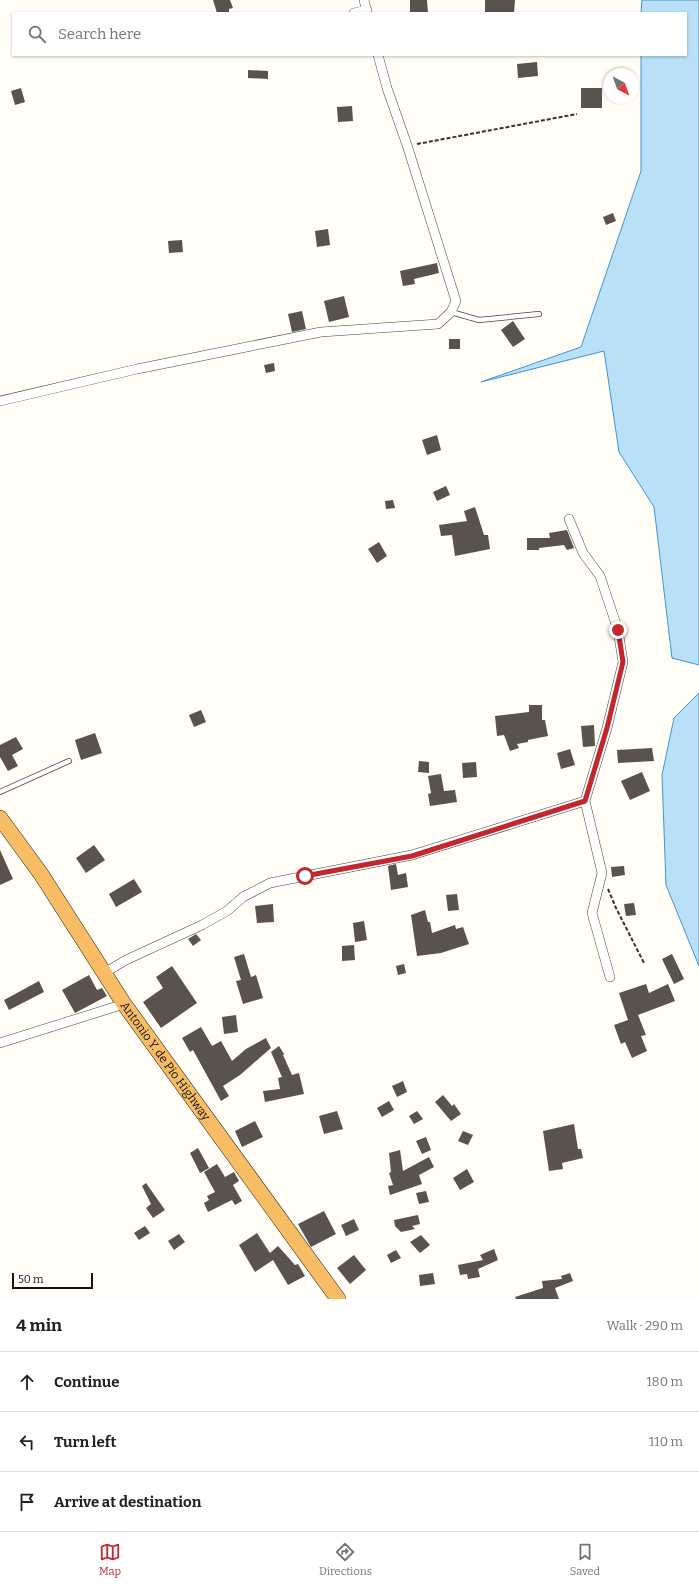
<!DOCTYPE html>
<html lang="en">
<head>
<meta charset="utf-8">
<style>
	:root { --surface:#fff; --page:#f2f2f2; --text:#202124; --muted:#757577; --line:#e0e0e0; --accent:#c4262e }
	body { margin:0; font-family:Bitter,serif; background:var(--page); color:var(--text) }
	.compass { position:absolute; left:603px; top:68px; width:36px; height:36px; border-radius:50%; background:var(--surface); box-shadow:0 1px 3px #0004; rotate:139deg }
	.scale { position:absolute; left:12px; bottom:10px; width:81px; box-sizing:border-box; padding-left:4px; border:2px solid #111; border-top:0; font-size:11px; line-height:14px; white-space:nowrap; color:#111; -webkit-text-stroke:3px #fff; paint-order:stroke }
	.stop { position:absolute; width:12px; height:12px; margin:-9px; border:3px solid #c4262e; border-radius:50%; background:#fff }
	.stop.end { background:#c4262e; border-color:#fff; box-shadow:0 1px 4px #0008 }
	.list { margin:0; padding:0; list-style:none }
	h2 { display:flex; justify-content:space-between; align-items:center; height:52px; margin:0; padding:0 16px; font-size:17px }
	h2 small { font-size:13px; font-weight:400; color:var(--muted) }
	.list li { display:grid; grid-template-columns:26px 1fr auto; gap:12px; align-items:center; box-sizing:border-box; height:60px; padding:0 16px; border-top:1px solid var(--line) }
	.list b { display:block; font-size:15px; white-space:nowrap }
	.list em { font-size:13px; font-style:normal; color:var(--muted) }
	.icon { flex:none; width:22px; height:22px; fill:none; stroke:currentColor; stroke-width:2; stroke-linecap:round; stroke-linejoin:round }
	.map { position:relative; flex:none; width:699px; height:1299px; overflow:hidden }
	.search { position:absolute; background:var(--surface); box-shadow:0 1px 3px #0004; left:12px; right:12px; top:12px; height:44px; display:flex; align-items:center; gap:10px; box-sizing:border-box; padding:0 14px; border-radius:0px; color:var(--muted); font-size:15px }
	.sheet { height:232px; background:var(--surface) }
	nav { display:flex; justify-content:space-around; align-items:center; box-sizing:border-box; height:56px; border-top:1px solid var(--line); background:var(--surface); font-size:11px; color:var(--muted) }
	nav a { display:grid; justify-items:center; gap:2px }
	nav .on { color:var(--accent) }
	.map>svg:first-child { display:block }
	.water { fill:#b9e0f7; stroke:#3f96cf }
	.building { fill:#5a524d }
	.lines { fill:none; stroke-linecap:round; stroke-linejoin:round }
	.service-casing { stroke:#444; stroke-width:6 }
	.minor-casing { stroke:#444; stroke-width:10 }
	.trunk-casing { stroke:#222; stroke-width:16 }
	.path { stroke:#333; stroke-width:2; stroke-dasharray:4 2; stroke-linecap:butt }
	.service { stroke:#fff; stroke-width:4.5 }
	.minor { stroke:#fff; stroke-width:9 }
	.trunk { stroke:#f7bc64; stroke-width:15 }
	.route { stroke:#c4262e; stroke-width:5 }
	.labels { text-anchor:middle; stroke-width:4; stroke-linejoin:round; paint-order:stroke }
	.street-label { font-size:12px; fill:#111; stroke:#fff }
</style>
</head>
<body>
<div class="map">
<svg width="699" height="1299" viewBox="0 0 699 1299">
	<rect width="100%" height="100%" fill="#fffdf5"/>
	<path class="water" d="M642,0H699V665L672,658L654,507L619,452L604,351L481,382L581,347L641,171V55H686V13H641Z
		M699,693V966L666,885L662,775L674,718Z"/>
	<path class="building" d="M213,0H230L233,8L229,9V13H217Z
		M410,0H427L428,13H410Z
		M485,0H515L514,13H485Z
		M537,62L538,76L518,78L517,64Z
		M248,70L268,71V79L248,78Z
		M21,88L25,102L15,105L11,91Z
		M581,88H602V108H581Z
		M352,106L353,121L338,122L337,107Z
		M613,213L616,221L606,225L603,217Z
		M328,229L330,245L317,247L315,231Z
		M182,240L183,252L169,253L168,241Z
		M437,263L439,273L414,279L415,284L403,286L400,271Z
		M344,296L349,317L329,322L324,301Z
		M302,311L306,329L292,332L288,314Z
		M513,321L525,339L513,347L501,330Z
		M449,339H460V349H449Z
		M274,363L275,371L266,373L264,365Z
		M437,435L441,450L427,455L422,440Z
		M446,486L450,495L437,501L433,492Z
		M393,500L395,508L386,509L385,501Z
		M475,507L484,535H488L490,549L455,556L452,535L441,536L439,525L467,521L464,511Z
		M567,530L574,548L567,550L564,545L539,548V550H527V538H550L549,533Z
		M379,542L387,556L377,563L368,549Z
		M529,705H542V720H545L548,736L528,740V742L517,744L519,748L510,751L504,735L497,736L495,716L529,712Z
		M201,710L206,722L194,727L189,715Z
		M594,725L595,746L583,747L581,726Z
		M95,733L102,753L81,760L75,740Z
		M16,737L23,749L12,755L18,766L8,771L0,757V745Z
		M652,748L654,761L618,763L617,750Z
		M570,749L575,765L561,769L557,753Z
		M419,761L429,762V773L418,772Z
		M476,762L477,777L463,778L462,763Z
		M642,772L650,791L630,800L621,781Z
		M441,774L444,791L455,790L457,802L430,806L428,794L431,793L428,776Z
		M94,845L105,860L86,873L76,858Z
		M0,850L13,879L0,885Z
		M396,864L398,875L406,873L408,887L391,890L388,866Z
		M624,866L625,875L612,877L611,867Z
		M134,879L142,892L116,907L109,894Z
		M457,894L459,910L448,911L446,895Z
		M634,903L636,915L626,916L624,904Z
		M273,904L274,922L257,923L255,906Z
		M425,910L428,922H430L432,933L455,925L456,929L463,927L469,944L441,953L417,956L411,915Z
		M364,921L367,940L355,942L353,923Z
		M196,934L201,940L193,946L188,939Z
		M354,945L355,960L342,961V946Z
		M244,954L251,977L256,975L263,998L243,1004L236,981L241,980L234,957Z
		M672,954L684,979L674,984L662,959Z
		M404,964L406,973L398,975L396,966Z
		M172,966L197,1003L161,1028L143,1002L163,988L156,977Z
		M89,975L97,990L102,988L107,996L75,1013L62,990Z
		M39,981L44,992L9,1010L4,1000Z
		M646,984L649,993L668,984L675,1001L638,1015L646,1035L641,1036L647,1051L632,1058L625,1042L621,1044L614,1025L628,1020L619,993Z
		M236,1015L238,1032L224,1034L222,1017Z
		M201,1027L212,1046L221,1041L232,1061L246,1049L266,1038L271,1048L240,1075L223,1086L229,1096L221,1101L193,1050L190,1052L182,1038Z
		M279,1046L284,1054L283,1055L292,1075L299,1073L304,1094L265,1102L263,1091L280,1089L278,1078L282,1077L271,1052Z
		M403,1081L407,1092L397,1097L392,1086Z
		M443,1095L452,1106L454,1104L461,1114L451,1121L435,1102Z
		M389,1101L394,1110L382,1117L377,1108Z
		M337,1111L343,1129L324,1134L319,1116Z
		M417,1111L423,1119L414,1124L409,1116Z
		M255,1121L263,1137L242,1147L235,1131Z
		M574,1124L578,1149H581L583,1158L562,1163L563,1169L549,1171L543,1131Z
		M463,1131L473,1135L468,1145L458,1141Z
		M426,1137L431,1150L422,1154L416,1141Z
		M198,1148L209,1168L200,1173L190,1153Z
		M400,1150L403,1171L429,1157L434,1167L419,1175L422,1184L390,1195L388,1186L393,1185L389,1173L391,1172L389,1153Z
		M217,1164L225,1177L234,1172L239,1181L233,1185L242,1201L235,1205L232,1200L208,1212L204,1203L209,1200L207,1196L215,1192L204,1172Z
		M467,1169L474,1182L460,1190L453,1178Z
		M146,1183L165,1210L153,1218L146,1208L151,1204L142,1186Z
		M426,1191L429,1202L419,1204L416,1193Z
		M324,1211L336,1234L311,1247L298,1224Z
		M418,1215L420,1224L412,1226L415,1229L401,1232L395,1226L394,1220Z
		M354,1219L359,1230L346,1236L341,1225Z
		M145,1226L150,1233L139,1240L134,1233Z
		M257,1233L270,1253L278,1246L295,1265L298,1264L305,1276L288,1285L273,1260L255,1272L239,1245Z
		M179,1234L185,1242L174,1250L168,1241Z
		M421,1235L430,1245L420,1253L410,1242Z
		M494,1249L498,1260L478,1269L480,1277L468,1279L467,1274L460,1275L458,1265L483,1260L480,1255Z
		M396,1250L401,1258L391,1263L387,1255Z
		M354,1255L366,1270L350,1284L337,1268Z
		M433,1273L435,1284L420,1286L419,1275Z
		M570,1273L573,1281L555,1288L559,1299H516L515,1297L543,1288L542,1281L562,1279L561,1276Z"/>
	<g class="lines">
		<defs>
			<path id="service" d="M451,312L479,320L539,314
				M0,792L69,761"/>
			<path id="minor" d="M364,0L367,13
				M354,13L367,10
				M0,401L137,369L321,332L438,324L451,312L456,301L407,145L387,88L378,55
				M569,519L583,553L600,576L618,630L623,662L607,728L585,801L602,873L592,913L610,977
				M104,973L126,960L202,925L227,911L243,897L270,883L412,855L585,801
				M0,1043L124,1004"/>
			<g id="trunk">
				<path id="s1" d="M0,818L41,874L124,1004L338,1299"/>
			</g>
		</defs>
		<use href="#service" class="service-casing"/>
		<use href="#minor" class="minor-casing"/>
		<use href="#trunk" class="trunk-casing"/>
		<path class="path" d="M417,144L577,114
			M608,889L616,908L644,963"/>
		<use href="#service" class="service"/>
		<use href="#minor" class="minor"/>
		<use href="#trunk" class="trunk"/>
	</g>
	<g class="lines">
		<path class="route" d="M305,876L412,856L585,801L607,728L623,662L618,630"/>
	</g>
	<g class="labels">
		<g class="street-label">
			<text dy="4" stroke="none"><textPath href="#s1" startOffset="294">Antonio Y. de Pio Highway</textPath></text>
		</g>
	</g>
</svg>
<svg class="compass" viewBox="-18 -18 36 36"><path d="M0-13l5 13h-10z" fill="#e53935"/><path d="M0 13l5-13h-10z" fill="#757577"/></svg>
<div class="scale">50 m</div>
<div class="stop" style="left:305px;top:876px"></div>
<div class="stop end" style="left:618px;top:630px"></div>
<div class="search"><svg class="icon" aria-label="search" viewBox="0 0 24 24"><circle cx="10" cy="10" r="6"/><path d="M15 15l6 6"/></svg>Search here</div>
</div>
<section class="sheet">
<h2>4 min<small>Walk · 290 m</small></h2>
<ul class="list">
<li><svg class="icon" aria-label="ahead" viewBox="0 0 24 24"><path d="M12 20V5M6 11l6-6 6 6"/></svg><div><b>Continue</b></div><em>180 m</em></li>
<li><svg class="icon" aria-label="left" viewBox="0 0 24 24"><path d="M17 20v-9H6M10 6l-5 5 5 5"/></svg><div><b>Turn left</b></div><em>110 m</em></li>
<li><svg class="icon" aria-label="arrive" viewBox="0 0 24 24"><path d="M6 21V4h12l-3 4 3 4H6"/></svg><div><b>Arrive at destination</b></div></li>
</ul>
</section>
<nav>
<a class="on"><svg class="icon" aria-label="map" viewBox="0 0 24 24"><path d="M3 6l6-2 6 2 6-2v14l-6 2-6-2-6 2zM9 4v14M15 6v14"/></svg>Map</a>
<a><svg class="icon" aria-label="directions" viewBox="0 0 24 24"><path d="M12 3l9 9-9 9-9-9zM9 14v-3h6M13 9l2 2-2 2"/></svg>Directions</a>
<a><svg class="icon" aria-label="saved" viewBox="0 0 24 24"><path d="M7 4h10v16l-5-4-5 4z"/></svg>Saved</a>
</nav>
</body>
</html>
